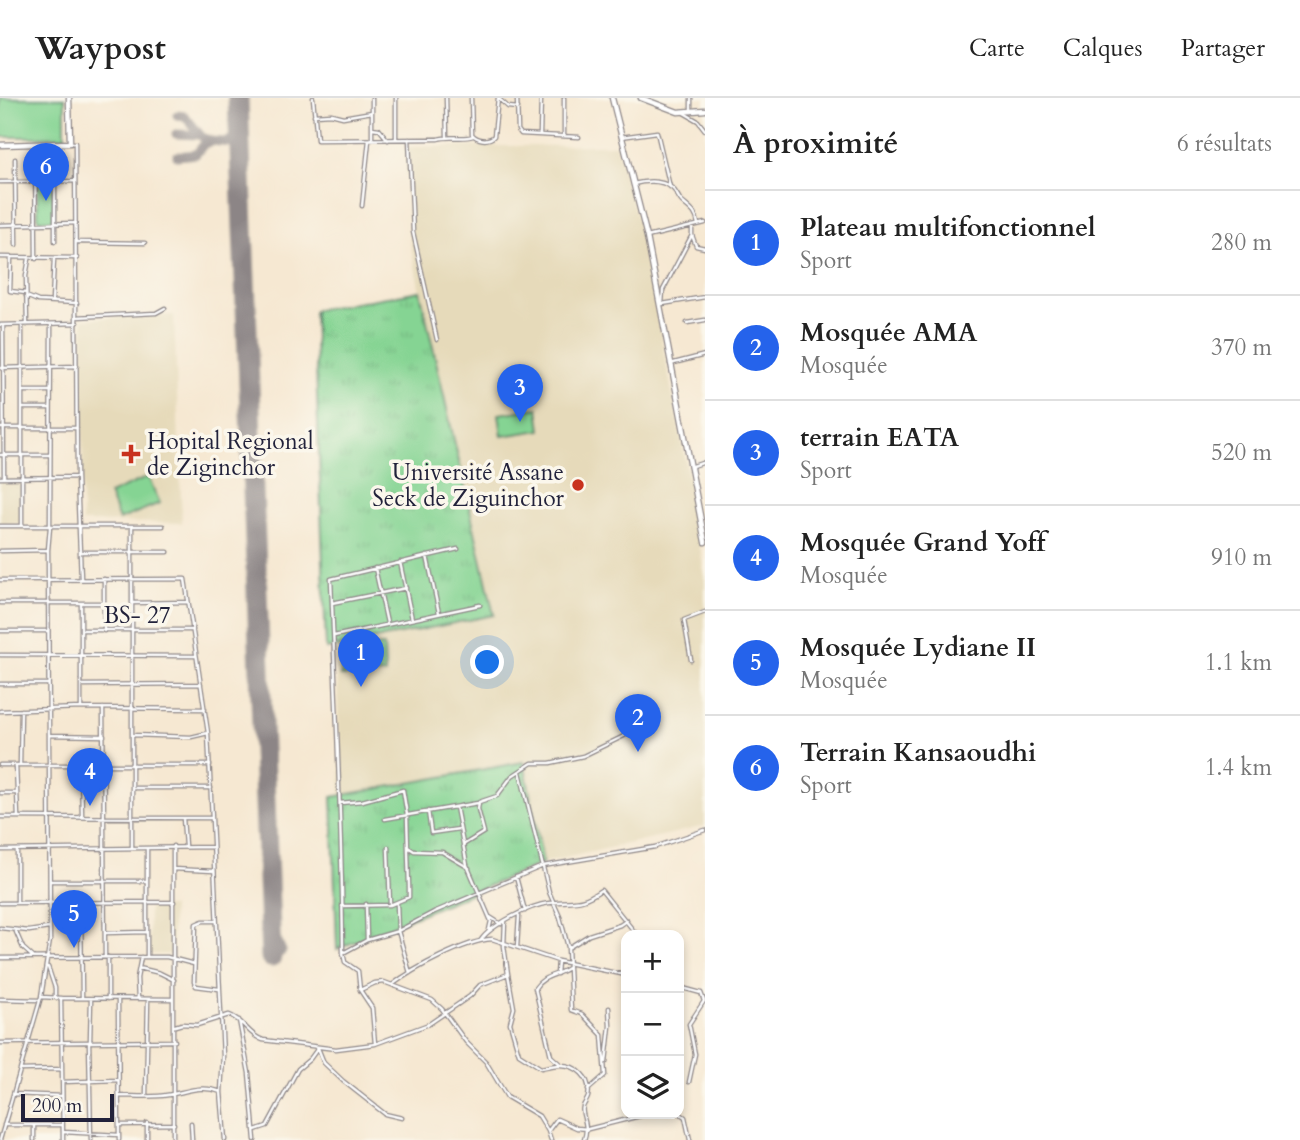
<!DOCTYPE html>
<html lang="fr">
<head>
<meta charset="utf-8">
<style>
	:root { --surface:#fff; --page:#f2f2f2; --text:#222; --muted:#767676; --line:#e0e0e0; --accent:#2563eb }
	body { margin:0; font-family:Cardo,serif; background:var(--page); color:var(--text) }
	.controls { position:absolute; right:21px; bottom:21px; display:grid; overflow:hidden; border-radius:14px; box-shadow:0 4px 10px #0003 }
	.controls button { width:63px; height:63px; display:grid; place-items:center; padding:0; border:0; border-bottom:2px solid var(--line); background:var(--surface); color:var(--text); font:35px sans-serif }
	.scale { position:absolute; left:21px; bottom:18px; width:93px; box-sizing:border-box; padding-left:7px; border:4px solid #22223b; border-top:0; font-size:19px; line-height:24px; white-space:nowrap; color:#22223b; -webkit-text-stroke:5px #fbf7ec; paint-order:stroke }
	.you { position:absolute; left:488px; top:565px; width:24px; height:24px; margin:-18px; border:5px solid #fff; border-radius:50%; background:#1a73e8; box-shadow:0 0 0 10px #1a73e833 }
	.badge { display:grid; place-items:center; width:46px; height:46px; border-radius:50%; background:var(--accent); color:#fff; font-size:23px; font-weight:700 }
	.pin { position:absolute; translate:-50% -58px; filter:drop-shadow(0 2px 4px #0008) }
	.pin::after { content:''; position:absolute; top:37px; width:24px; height:21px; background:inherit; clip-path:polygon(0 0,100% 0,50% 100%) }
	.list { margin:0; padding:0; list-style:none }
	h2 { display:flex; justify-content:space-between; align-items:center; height:91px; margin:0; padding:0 28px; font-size:30px }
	h2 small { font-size:23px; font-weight:400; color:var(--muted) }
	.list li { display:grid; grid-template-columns:46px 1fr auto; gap:21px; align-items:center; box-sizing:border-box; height:105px; padding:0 28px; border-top:2px solid var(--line) }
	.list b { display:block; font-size:26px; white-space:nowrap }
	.list p { margin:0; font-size:23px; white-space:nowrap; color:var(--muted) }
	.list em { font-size:23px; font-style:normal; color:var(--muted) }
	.icon { flex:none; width:38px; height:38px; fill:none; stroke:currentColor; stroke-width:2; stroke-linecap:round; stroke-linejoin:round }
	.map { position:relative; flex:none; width:705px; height:1042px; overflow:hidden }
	header { display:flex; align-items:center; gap:42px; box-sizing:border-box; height:98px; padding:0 35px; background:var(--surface); border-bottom:2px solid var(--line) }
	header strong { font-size:33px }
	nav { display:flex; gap:38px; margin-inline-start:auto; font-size:24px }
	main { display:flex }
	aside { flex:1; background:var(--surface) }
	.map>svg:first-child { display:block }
	.built { fill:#e6daba }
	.grass { fill:url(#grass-tufts); stroke:#547b67; stroke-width:2 }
	.pitch { fill:#85d493; stroke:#547b67; stroke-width:2 }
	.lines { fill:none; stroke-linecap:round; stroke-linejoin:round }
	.taxiway { stroke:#8c8586; stroke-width:9 }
	.runway { stroke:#8c8586; stroke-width:21 }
	.minor-casing { stroke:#8c8586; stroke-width:5 }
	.tertiary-casing { stroke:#8c8586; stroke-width:7 }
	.secondary-casing { stroke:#8c8586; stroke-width:7 }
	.minor { stroke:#fff; stroke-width:2.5 }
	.tertiary { stroke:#fff; stroke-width:4.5 }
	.secondary { stroke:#fff; stroke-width:4.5 }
	.poi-dot { fill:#c8321e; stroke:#fbf7ec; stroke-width:2.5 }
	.labels { text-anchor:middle; stroke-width:7; stroke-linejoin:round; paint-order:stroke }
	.poi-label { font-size:23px; fill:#22223b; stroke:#fbf7ec; text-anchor:start }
	.street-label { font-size:23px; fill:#22223b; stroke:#fbf7ec }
</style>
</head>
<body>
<header>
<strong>Waypost</strong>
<nav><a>Carte</a><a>Calques</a><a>Partager</a></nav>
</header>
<main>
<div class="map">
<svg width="705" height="1042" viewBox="0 0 705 1042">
	<defs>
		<pattern id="grass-tufts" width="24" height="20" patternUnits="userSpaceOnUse" patternTransform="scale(1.75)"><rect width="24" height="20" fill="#85d493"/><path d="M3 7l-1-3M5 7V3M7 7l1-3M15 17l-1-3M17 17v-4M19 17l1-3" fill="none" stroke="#73b680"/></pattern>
	</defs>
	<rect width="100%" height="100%" fill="#fbf7ec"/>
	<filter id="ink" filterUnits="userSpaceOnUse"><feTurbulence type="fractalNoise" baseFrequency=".0143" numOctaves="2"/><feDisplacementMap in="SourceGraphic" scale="14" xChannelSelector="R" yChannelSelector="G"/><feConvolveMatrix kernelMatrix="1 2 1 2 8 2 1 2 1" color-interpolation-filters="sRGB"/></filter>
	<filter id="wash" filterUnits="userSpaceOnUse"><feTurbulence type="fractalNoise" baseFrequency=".00686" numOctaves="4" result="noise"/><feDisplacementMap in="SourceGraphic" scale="28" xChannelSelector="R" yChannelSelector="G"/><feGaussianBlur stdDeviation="1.57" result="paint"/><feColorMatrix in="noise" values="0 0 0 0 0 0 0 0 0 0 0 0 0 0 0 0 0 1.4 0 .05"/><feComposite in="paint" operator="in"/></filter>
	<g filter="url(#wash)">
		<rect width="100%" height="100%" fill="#f6e8d2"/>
		<path class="built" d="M616,47L640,132L689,380L705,481V728L543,765L524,664L341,698L336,549L494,516L420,193L410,143L405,49Z
			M174,217L182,425L82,424L83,221Z
			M0,382H20V425H0Z
			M151,809H172V854L170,856H151L149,854V811Z"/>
		<path class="grass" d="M420,193L494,517L326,551L314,212Z
			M524,664L543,765L337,851L332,699Z"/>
		<path class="pitch" d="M0,0H65V39H0Z
			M37,84H54V122H38Z
			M538,310L541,332L502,338L499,316Z
			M148,379L160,405L119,422L109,396Z
			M384,548L385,576L341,578V551Z"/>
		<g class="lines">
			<path class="taxiway" d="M177,17L185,18L202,39L211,43L234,45L240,53
				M176,36L200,37
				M229,43L235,39L239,30
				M177,58L196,56L204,46L211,43
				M269,825L282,853L275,858C263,856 266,847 270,839"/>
			<path class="runway" d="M238,0L271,859"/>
		</g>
	</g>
	<g filter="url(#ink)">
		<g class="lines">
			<defs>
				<path id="minor" d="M313,0L317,42L438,41C450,37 461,42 473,38
					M372,0V42
					M396,0V41
					M446,0L447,38
					M471,0L472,36C477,42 488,44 494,38L498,0
					M498,0L508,9L518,10
					M517,0L518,32L521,36L579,39
					M691,0V14
					M684,15L698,23L705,32
					M314,17L331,16L343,19L372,14
					M372,30L379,31L388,42
					M540,36L541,0
					M564,37V0
					M621,39L657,34L670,89
					M409,41L413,134L437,242
					M71,45H75L77,379L81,481
					M35,46L36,161
					M15,61L16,147
					M55,62V143
					M0,84L74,83
					M633,86C645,83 661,81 672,90C677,94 678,100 682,104C691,112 696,114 698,126
					M362,108L369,42
					M0,127L76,125
					M692,137L696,148L705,150
					M647,139L705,125
					M77,144L145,145
					M0,159L77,160
					M11,160L10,193L26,195
					M26,198L38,203L77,205
					M52,203L54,161
					M662,206L663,192L692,137V128
					M662,206L705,199
					M76,219L156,215L165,210
					M687,225L705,222
					M0,227L77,225
					M3,227L4,379
					M22,227V428
					M27,227L26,178L29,161
					M670,266L705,257
					M0,270L77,268
					M23,293H50
					M23,310H50
					M0,330H77
					M0,357H49
					M690,369L705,364
					M0,380L77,379
					M0,428H163
					M0,453L48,452
					M81,454H168
					M427,458L439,515
					M400,464L412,521
					M375,470L387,525
					M104,481V533
					M0,482L185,481L208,635L223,958L221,994L225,1042
					M0,505H104
					M81,505V610
					M132,505L188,504
					M332,505L406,490
					M81,532H193
					M0,533H48
					M334,538L480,507
					M0,557L196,558
					M691,562L684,522L705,514
					M0,586H48
					M81,587L201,586
					M103,610L105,859
					M0,613L81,610L205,611
					M49,637L104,638
					M132,637L191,639L208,635
					M0,667H210
					M16,667L18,719
					M20,667L21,612
					M81,667L82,719
					M520,674L549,794L560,819L568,849
					M132,690H211
					M0,695H16
					M340,705L362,703L403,692L407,717L409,789V799L390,807L342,808
					M456,709L467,767L491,823L489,832
					M428,713L431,735L459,731
					M0,719L210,720
					M183,720L185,748
					M385,721L478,705
					M463,747L484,734L478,711L479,704L497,698L512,678L532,665H550L583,658L624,638L639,628
					M173,748V1042
					M388,749L390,807
					M408,749L414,753L442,754L469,770
					M132,750V428
					M147,750V859
					M0,752L213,749
					M173,771L214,773
					M516,779L525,813
					M50,783H146
					M0,805L174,804
					M17,805V752
					M81,806L82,900
					M490,819L501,826
					M216,823H203L196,826L194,884L196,888L219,891
					M0,830L29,833L49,830
					M16,834L23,850L33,859
					M105,835L146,834
					M367,842L398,833L397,805
					M481,842C491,827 531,807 549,805C574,801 578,808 601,792L637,837
					M517,849L519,818
					M343,855L367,842L366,806
					M108,859V901
					M0,860L147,859H167L194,866
					M48,869L55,890V900
					M139,870L160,875L174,882
					M410,875L398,833L434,814L543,768L655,749L705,732
					M508,876L514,910L510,925L519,956L541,970C547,969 553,967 558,967C577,966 592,980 588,999C587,1003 584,1005 583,1009C580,1017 590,1025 584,1042
					M557,876L558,863
					M392,887C414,870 465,843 492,841L558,863L626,877
					M679,889L701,895L704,903
					M360,892L375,885L384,884L432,902L442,911L466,944L486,964L507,999L539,1018L548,1033L557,1021L577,1030L588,1031L648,1016
					M41,899L61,900L63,1042
					M61,900L172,901
					M0,901L39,902
					M118,901L119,1042
					M138,901L137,880L141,859
					M239,922L249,975L255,1042
					M175,928L182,926L197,927L229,917C243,921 249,938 263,942L336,951L375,946L429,926L470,898L480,887L508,876L504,848L505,823
					M89,944L91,1042
					M90,944L91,901
					M0,945L175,943
					M375,946L372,910L360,892L358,873L345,864L343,855C342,731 336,606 331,481L458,451
					M318,950L324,965L343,983L385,1016L402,1020
					M606,964L610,928L609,910
					M560,966L551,958L535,890C543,877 557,878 568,870
					M21,972L62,971
					M62,984L118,982
					M689,984L695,956L689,926L704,903
					M588,992L605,977L602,937L582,916L571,912L568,850L589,837L620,827L627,822
					M13,996L62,998
					M146,997L148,901
					M119,998C132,998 146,999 159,998C181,997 199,985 221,994
					M679,1015L685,1019L690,1042
					M147,1025V1042
					M191,1025L192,1042
					M4,1027H34V1042
					M34,1027H62
					M119,1027L174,1026
					M255,1032L267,1028L298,971L310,961L318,950
					M548,1033L551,1042
					M63,1034L119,1037
					M0,1042L41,899L50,842L48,452L50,429L51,226"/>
				<path id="tertiary" d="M612,0L647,139L705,444
					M641,0L678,14L705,12"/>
				<path id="secondary" d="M0,47L70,45L69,0"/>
			</defs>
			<use href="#minor" class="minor-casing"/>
			<use href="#tertiary" class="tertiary-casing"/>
			<use href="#secondary" class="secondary-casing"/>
			<use href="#minor" class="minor"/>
			<use href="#tertiary" class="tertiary"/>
			<use href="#secondary" class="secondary"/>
		</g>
	</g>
	<g class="poi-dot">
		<path d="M127.5 345.5h7v7h7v7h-7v7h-7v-7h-7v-7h7z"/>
		<circle cx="578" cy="387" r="7"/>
	</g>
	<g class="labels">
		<g class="poi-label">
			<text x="147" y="351">Hopital Regional<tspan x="147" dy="26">de Ziginchor</tspan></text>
			<text x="564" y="382" text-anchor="end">Université Assane<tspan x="564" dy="26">Seck de Ziguinchor</tspan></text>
		</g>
		<g class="street-label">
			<text x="137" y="525">BS- 27</text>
		</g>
	</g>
</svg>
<div class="controls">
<button>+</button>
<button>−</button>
<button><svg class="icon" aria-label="layers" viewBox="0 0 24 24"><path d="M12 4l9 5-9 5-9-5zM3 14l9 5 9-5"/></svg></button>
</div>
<div class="scale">200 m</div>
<div class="you"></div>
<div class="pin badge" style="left:361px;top:589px">1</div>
<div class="pin badge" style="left:638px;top:654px">2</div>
<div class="pin badge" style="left:520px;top:324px">3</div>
<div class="pin badge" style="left:90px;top:708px">4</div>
<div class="pin badge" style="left:74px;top:850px">5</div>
<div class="pin badge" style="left:46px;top:103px">6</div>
</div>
<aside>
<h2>À proximité<small>6 résultats</small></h2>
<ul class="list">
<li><span class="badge">1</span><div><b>Plateau multifonctionnel</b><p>Sport</p></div><em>280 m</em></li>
<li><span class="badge">2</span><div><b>Mosquée AMA</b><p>Mosquée</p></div><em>370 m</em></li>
<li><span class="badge">3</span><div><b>terrain EATA</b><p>Sport</p></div><em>520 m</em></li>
<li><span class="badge">4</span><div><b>Mosquée Grand Yoff</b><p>Mosquée</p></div><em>910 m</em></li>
<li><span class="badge">5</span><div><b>Mosquée Lydiane II</b><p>Mosquée</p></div><em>1.1 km</em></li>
<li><span class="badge">6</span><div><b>Terrain Kansaoudhi</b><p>Sport</p></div><em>1.4 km</em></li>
</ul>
</aside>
</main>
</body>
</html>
